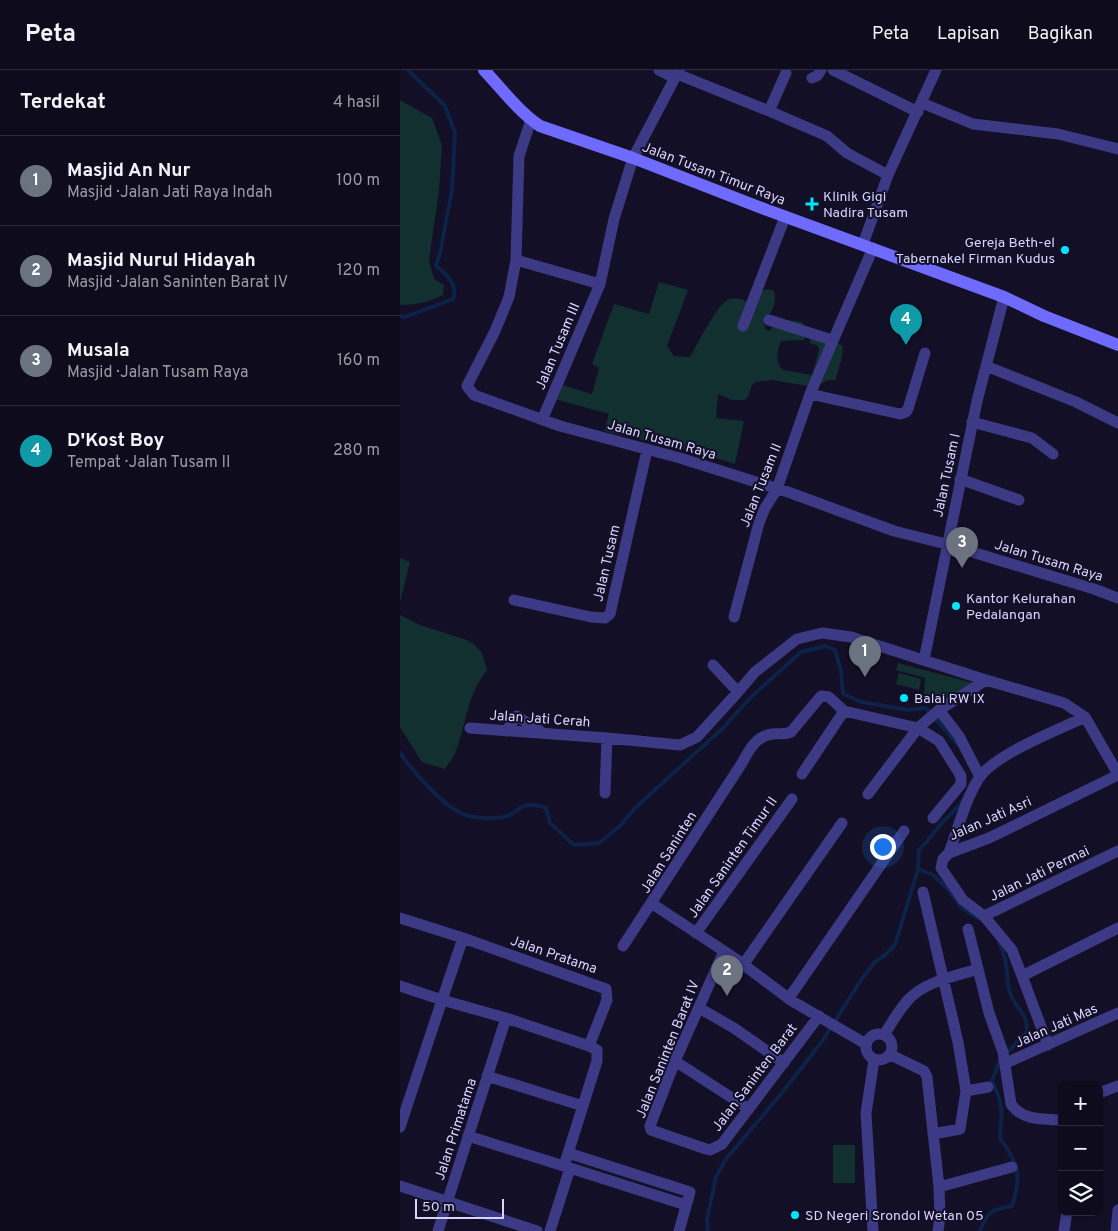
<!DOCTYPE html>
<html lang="id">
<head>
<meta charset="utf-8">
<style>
	:root { --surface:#0e0b1c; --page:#171425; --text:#f1f3f6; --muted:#9b9ba3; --line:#2e2b3b; --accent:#0f766e }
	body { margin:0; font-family:Overpass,sans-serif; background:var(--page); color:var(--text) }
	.controls { position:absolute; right:15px; bottom:15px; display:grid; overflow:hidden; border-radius:10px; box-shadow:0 1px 4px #0004 }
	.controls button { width:45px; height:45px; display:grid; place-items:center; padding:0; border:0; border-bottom:1px solid var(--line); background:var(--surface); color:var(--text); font:25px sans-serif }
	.scale { position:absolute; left:15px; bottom:12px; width:89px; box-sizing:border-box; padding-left:5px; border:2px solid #d9d4ff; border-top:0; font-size:14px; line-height:18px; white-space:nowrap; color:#d9d4ff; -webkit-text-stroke:4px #130f26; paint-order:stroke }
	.you { position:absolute; left:482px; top:776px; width:18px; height:18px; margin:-12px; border:4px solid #fff; border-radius:50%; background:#1a73e8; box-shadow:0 0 0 8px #1a73e833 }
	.badge { display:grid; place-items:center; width:32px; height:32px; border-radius:50%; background:var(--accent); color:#fff; font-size:16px; font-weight:700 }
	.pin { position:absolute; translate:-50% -41px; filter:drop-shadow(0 1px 2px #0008) }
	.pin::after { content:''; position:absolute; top:26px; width:18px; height:15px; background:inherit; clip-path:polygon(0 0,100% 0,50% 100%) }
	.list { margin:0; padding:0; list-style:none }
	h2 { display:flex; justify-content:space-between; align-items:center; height:65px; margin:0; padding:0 20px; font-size:21px }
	h2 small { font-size:16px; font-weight:400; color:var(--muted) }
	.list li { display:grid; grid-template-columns:32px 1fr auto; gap:15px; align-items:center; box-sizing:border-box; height:90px; padding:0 20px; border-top:1px solid var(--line) }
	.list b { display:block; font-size:19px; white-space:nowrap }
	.list p { margin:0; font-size:16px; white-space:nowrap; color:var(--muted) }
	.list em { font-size:16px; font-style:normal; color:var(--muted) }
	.icon { flex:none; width:28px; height:28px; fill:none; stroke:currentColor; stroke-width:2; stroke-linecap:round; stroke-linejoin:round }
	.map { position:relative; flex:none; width:718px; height:1161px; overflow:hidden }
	header { display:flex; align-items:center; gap:30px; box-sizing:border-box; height:70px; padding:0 25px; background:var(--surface); border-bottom:1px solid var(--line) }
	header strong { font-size:24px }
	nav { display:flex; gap:28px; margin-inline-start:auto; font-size:18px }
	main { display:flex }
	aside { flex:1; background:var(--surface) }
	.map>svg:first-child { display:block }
	.green { fill:#12302f }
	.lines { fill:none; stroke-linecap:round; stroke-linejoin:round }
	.stream { stroke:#0c2248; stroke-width:4 }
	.street { stroke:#3d3a85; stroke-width:11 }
	.secondary { stroke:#6f6bff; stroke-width:12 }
	.poi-dot { fill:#00e5ff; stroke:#130f26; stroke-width:2 }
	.labels { text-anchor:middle; stroke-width:4; stroke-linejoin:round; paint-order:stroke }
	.street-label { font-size:14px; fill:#d9d4ff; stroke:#130f26 }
	.poi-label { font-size:14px; fill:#d9d4ff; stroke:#130f26; text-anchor:start }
</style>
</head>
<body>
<header>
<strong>Peta</strong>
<nav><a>Peta</a><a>Lapisan</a><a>Bagikan</a></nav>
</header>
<main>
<aside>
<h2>Terdekat<small>4 hasil</small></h2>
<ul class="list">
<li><span class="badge" style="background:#6b7280">1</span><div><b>Masjid An Nur</b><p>Masjid · Jalan Jati Raya Indah</p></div><em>100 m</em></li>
<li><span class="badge" style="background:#6b7280">2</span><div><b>Masjid Nurul Hidayah</b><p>Masjid · Jalan Saninten Barat IV</p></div><em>120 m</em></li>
<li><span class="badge" style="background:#6b7280">3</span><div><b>Musala</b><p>Masjid · Jalan Tusam Raya</p></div><em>160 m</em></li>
<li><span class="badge" style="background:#0f9aa8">4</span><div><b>D'Kost Boy</b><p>Tempat · Jalan Tusam II</p></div><em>280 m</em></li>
</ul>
</aside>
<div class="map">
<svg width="718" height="1161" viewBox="0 0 718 1161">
	<rect width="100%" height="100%" fill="#130f26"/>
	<path class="green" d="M0,30L32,48L42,75L39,121L29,190L34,209L44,215L43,225C29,232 15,235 0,235Z
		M259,212L288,220L267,276L274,286L290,287C297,275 316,237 326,231C333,226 341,229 348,232C356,224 362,216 374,221C377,233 372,243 364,251L365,259L370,261L375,252L388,250L402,252L406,257V267L403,270L381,271C377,280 375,293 383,300L412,305L419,280L418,276L410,273V269L432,271L443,276L441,291L435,310H428L414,317L372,310L356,312L352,315L348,327L344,330H332L318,324L316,348L344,351L335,394L299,383L204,361L209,344L155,329L163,315L192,324L199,298L192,294L214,234L249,244Z
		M0,488L10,492L0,532Z
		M0,545L20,555L67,570L75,575L82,583L87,600C66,627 67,653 55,683C53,688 48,694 45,699L22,692L0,657Z
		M498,593L573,613L540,633L524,628L525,608L496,600Z
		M499,603L521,609L519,620L496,614Z
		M433,1075H455V1113H433Z"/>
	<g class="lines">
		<path class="stream" d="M0,246L5,247L53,229C59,215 46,204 36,196L40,183L52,120L55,63L45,36L8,0
			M0,683C11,699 40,732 57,741C69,749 97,750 110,745C114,743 117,740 120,738C130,733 136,735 146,738L150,753L174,775L199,773L220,756L235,738L323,658L350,628L401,582L425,576L435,580L441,601L443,624L461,632L508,640L526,638L558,675
			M518,799L533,805L547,818L561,837L579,849
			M599,873C610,892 604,904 610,923C615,938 628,943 627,962L605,985
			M308,1161L307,1149L316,1107L326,1089L381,1024L423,970L463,907L475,892L485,885L495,875L518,799L519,780C527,772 533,764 540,755C548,746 557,740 563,730
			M580,1161C587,1142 592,1139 612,1136C622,1104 619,1095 600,1068C602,1042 604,1036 592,1011L600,990"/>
		<path class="street" d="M259,0L275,8
			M433,0L518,42
			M277,4L369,41L427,66L447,83L488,105
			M412,8L417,6L421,0
			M522,33L573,54L658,64L718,79
			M369,41L386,3
			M131,50L119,86L116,190L109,227L95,261L67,316L74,325L160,356L280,388L388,422L494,461L546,474L694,519L718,528
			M463,174L488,105L536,0
			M116,190L200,214L142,350
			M200,214L214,149L233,88L279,0
			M369,250L432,270
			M343,256L385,147
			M586,296L676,332L718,353
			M410,324L500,344L506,342L508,339L525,283
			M572,352L632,368L653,384
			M560,409L619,430
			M114,530L191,547L205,548L210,544L247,380
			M334,547L359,453L365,438L377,419L410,324L473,178
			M524,590L577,331L604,227
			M313,595L338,622L355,602L397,569L422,563L451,567L586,610L664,633L685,647L718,704
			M539,640L559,666L580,707
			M70,658L207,668L280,675L297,667L338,622
			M106,661L117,646L143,663
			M402,704L444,641
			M205,723L207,668
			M468,724L518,658L539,640L586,610
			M549,783C558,759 565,730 579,708C595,684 658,660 685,647
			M523,822L558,972L566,1021
			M584,846L563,830L541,798L543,789L549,783L589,768L718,705
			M0,848L63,868L42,930L0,916
			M568,859L589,943L603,982L611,1034C622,1051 644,1049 662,1050
			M296,863L392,729
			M63,868L206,919L207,930L189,976L197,980V991L164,1096
			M223,876L251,833
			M324,881L275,991L250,1056L251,1060L306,1079L310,1080L322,1074L419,946
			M343,895L442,753
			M622,906L612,880L584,846L718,781
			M389,928L504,761
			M299,938L334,958L384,993
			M466 977a13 13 0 1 1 26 0a13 13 0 1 1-26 0Z
			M484,965C492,953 499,939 509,929C526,911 556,906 578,899
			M466,974L392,931L336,889L251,833L342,693C349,680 356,666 372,664C379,663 385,665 391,662L421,626L429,627L444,641L518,658L539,671L561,706V714L533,748
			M648,975L622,906L718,858
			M491,985L524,1001L527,1007L539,1117L540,1147L538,1161
			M275,991L349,1039
			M606,993L718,943
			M87,1006L183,1036
			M699,1023L718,1016
			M0,1057L42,930L106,948L189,976
			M533,1064L560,1059L566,1021L588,1017
			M68,1066L170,1098L150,1161
			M168,1083L290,1122L279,1161
			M170,1098L286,1135
			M0,1116L137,1161
			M539,1117L612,1097
			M38,1161L106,948
			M473,1161L466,1043L474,990
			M664,1161L667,1142
			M716,1161L718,1140"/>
		<path class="secondary" d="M84,0C102,19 118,41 140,56L233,88L359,137L536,202L604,227L644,246L718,275"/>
	</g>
	<g class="poi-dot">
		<path d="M409.5 126.5h5v5h5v5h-5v5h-5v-5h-5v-5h5z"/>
		<circle cx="665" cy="180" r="5"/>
		<circle cx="556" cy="536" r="5"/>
		<circle cx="504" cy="628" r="5"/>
		<circle cx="395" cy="1145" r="5"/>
	</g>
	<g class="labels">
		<g class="street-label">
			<text transform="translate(314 103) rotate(21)" y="5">Jalan Tusam Timur Raya</text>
			<text transform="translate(157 276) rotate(-67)" y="5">Jalan Tusam III</text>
			<text transform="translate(262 369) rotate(16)" y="5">Jalan Tusam Raya</text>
			<text transform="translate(546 405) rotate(-78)" y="5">Jalan Tusam I</text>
			<text transform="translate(360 415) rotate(-68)" y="5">Jalan Tusam II</text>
			<text transform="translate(649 490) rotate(17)" y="5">Jalan Tusam Raya</text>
			<text transform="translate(206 493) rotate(-77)" y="5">Jalan Tusam</text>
			<text transform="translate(140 648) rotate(4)" y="5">Jalan Jati Cerah</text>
			<text transform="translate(590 748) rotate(-24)" y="5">Jalan Jati Asri</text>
			<text transform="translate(268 782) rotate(-58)" y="5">Jalan Saninten</text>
			<text transform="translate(332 787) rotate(-55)" y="5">Jalan Saninten Timur II</text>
			<text transform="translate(639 803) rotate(-26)" y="5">Jalan Jati Permai</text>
			<text transform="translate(154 884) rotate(19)" y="5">Jalan Pratama</text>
			<text transform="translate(656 955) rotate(-24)" y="5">Jalan Jati Mas</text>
			<text transform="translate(267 979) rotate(-68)" y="5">Jalan Saninten Barat IV</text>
			<text transform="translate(354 1007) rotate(-53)" y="5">Jalan Saninten Barat</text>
			<text transform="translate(55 1059) rotate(-72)" y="5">Jalan Primatama</text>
		</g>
		<g class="poi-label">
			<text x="423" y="131">Klinik Gigi<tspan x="423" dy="16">Nadira Tusam</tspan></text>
			<text x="655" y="177" text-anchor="end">Gereja Beth-el<tspan x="655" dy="16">Tabernakel Firman Kudus</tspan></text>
			<text x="566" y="533">Kantor Kelurahan<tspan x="566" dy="16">Pedalangan</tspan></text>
			<text x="514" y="633">Balai RW IX</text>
			<text x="405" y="1150">SD Negeri Srondol Wetan 05</text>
		</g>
	</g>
</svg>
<div class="controls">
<button>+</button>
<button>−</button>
<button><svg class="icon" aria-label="layers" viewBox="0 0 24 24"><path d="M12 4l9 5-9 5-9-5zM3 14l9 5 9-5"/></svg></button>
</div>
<div class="scale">50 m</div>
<div class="you"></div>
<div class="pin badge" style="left:465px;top:607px;background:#6b7280">1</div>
<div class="pin badge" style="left:327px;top:926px;background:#6b7280">2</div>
<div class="pin badge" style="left:562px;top:498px;background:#6b7280">3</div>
<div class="pin badge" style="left:506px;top:275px;background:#0f9aa8">4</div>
</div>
</main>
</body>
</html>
